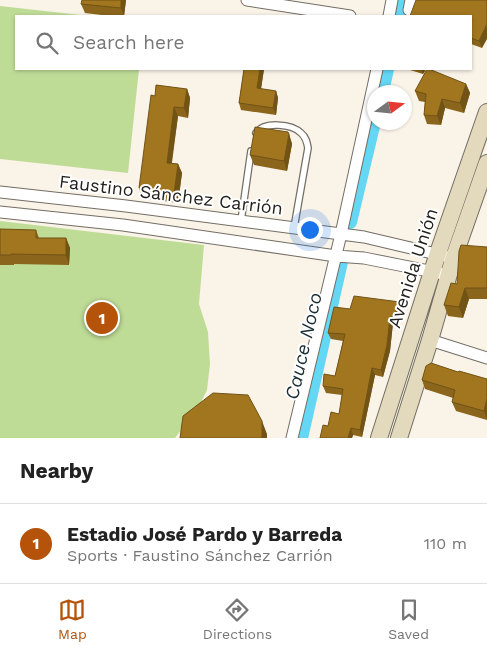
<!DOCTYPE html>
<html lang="en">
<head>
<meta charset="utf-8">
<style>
	:root { --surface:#fff; --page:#f2f2f2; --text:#222; --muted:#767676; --line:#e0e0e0; --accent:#b45309 }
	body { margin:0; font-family:"Work Sans",sans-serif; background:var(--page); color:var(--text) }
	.compass { position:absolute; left:367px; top:85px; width:45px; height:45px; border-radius:50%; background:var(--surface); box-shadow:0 1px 4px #0004; rotate:75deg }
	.you { position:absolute; left:309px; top:229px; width:18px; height:18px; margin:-12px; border:4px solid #fff; border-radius:50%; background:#1a73e8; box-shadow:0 0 0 8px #1a73e833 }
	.badge { display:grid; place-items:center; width:32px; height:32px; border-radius:50%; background:var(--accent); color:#fff; font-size:16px; font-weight:700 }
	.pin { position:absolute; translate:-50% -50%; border:2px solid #fff; box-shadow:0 1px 5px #0006 }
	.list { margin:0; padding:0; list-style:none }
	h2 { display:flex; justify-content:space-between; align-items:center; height:65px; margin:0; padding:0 20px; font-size:21px }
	h2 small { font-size:16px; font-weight:400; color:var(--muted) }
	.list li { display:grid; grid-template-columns:32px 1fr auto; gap:15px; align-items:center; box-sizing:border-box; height:80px; padding:0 20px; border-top:1px solid var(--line) }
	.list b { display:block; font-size:19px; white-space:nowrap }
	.list p { margin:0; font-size:16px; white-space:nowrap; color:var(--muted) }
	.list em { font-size:16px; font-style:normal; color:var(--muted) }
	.icon { flex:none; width:28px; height:28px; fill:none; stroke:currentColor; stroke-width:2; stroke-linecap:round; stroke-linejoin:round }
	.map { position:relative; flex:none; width:487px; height:438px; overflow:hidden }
	.search { position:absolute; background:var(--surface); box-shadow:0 1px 4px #0004; left:15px; right:15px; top:15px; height:55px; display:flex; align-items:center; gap:12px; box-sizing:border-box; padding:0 18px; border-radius:0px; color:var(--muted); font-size:19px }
	.sheet { height:145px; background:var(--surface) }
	nav { display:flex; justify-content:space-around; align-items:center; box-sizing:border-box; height:70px; border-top:1px solid var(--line); background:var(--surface); font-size:14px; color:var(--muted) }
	nav a { display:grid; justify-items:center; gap:2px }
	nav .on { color:var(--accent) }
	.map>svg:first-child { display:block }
	.green { fill:#bfdc97 }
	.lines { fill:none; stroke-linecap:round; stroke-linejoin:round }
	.canal { stroke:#63d7f4; stroke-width:14 }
	.service-casing { stroke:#736d64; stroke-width:8 }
	.minor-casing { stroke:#736d64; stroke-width:13 }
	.secondary-casing { stroke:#736d64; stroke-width:18 }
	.service { stroke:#fff; stroke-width:5.5 }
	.minor { stroke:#fff; stroke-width:11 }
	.secondary { stroke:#e3dabd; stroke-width:16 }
	.wall { fill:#8a651b }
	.shaded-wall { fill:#715316 }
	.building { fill:#a1761f; stroke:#715316 }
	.labels { text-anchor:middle; stroke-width:4; stroke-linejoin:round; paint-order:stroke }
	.street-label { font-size:18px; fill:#23201c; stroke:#fff }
	.water-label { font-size:19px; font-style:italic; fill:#192e33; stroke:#fff }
</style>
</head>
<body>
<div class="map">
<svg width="487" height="438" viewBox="0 0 487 438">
	<rect width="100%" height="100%" fill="#faf3e8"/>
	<path class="green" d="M0,6L89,16H16V69H139L128,173L0,159Z
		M0,221L204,245L199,304L208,332L210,364L207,390L197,410L175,438H0Z"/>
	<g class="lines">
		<path class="canal" d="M400,16L404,0
			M382,92L387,69
			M350,222L374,122
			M301,438L341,262"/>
		<defs>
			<path id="service" d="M256,133C264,121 292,124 301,133C306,137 307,142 308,148L294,228
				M241,221L251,151"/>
			<path id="minor" d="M247,0L350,16
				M409,10L411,0
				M389,16L392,0
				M0,192L126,206L341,234L364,237L445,256
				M0,212L123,225L336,256L364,258L449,275
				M430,340L487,358
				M292,438L341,234L377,69"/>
			<path id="secondary" d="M379,438L438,253L487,112
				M399,438L430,340L453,260L487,163"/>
		</defs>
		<use href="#service" class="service-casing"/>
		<use href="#minor" class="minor-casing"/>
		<use href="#secondary" class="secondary-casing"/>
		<use href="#service" class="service"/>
		<use href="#minor" class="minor"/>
		<use href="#secondary" class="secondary"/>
	</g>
	<path class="wall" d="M126,0L124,16H110L85,13L81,4Z
		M487,0L482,48L471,44V16Z
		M244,69H264L261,89L276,91L278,98L276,115L241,110L239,103Z
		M407,69H426L423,74Z
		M466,84L470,93L464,113L445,108L441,125L427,124L424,115L425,102L419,101L415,91Z
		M187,89L190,98L188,118L178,116L172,163L178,164L182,173L178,203L142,198L139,188L155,96Z
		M289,134L292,144L287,171L254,165L250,155Z
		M0,229L36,230L39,238H66L70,248L69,265L14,264V265H0Z
		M487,247V299H469L463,318L448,316L444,305L457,284Z
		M400,302L403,309L396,324L393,323L390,351L383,377L375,375L362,437L353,435L352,438H320L328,426L339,414L342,395L326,393L323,386L335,376L343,341L331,339L328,333L350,309Z
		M458,372L487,379V420L456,411L452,402L453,398L425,389L422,380Z"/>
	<path class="shaded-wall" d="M121,0H126L124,16L121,8Z
		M487,24V39L482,48L479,41Z
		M260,69H264L260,95L257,88Z
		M421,69H426L423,74Z
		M466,84L470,93L464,113L460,103Z
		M187,89L190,98L188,118L184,108Z
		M276,91L278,98L276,115L273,108Z
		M442,99L445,108L441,125L437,116Z
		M174,107L178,116L170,172L167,163Z
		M289,134L292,144L287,171L284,161Z
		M178,164L182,173L178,203L174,194Z
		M66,238L70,248L69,265L66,255Z
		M465,288L469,299L463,318L459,307Z
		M400,302L403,309L396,324L394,317Z
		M390,317L393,323L390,351L383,377L381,370Z
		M372,368L375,375L362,437L360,430Z
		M487,399V419L484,411Z
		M262,421L267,434V438H262Z
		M351,428L353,435L352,438H348Z"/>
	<path class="building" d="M82,0H121V8L81,4Z
		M416,0H487V24L479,41L471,38V16H410Z
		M244,69H260L257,88L276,91L273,108L239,103Z
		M427,69H429L466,84L460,103L442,99L437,116L424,115L426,94L415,91Z
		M156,85L187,89L184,108L174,107L167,163L178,164L174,194L139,188L151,95L155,96Z
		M255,127L288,132L289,134L284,161L250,155Z
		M0,229L36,230V238H66V255L11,254V255H0Z
		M461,245L487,247V288H465L459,307L444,305L451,283L457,284L459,251Z
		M354,296L400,302L394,317H390L387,345L381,370L372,368L360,430L351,428L348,438H320L323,425L328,426L331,412L339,414L343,389L323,386L324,374L335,376L345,334L328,333L334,307L350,309Z
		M431,363L458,372L459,371L487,379V399L484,411L452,402L455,390L422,380L426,366Z
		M213,393L248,395L262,421V438H180L183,416Z"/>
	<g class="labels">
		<g class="street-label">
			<text transform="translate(171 195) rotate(7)" y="6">Faustino Sánchez Carrión</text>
			<text transform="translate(413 268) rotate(-72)" y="6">Avenida Unión</text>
		</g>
		<g class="water-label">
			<text transform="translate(303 346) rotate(-77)" y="7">Cauce Noco</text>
		</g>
	</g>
</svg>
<svg class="compass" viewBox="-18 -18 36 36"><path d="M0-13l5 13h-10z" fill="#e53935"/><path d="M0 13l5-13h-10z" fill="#767676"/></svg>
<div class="you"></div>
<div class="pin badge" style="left:102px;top:318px">1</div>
<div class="search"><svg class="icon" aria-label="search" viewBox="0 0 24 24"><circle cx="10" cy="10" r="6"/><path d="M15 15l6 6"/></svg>Search here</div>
</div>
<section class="sheet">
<h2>Nearby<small></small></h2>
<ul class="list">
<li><span class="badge">1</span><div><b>Estadio José Pardo y Barreda</b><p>Sports · Faustino Sánchez Carrión</p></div><em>110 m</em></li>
</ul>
</section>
<nav>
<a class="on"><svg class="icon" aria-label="map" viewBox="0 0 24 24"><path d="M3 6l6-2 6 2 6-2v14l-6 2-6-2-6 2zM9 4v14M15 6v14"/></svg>Map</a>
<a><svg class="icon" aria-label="directions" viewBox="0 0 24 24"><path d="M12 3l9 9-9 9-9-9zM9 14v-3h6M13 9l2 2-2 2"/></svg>Directions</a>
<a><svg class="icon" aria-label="saved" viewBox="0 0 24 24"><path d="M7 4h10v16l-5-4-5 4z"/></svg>Saved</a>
</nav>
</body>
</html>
